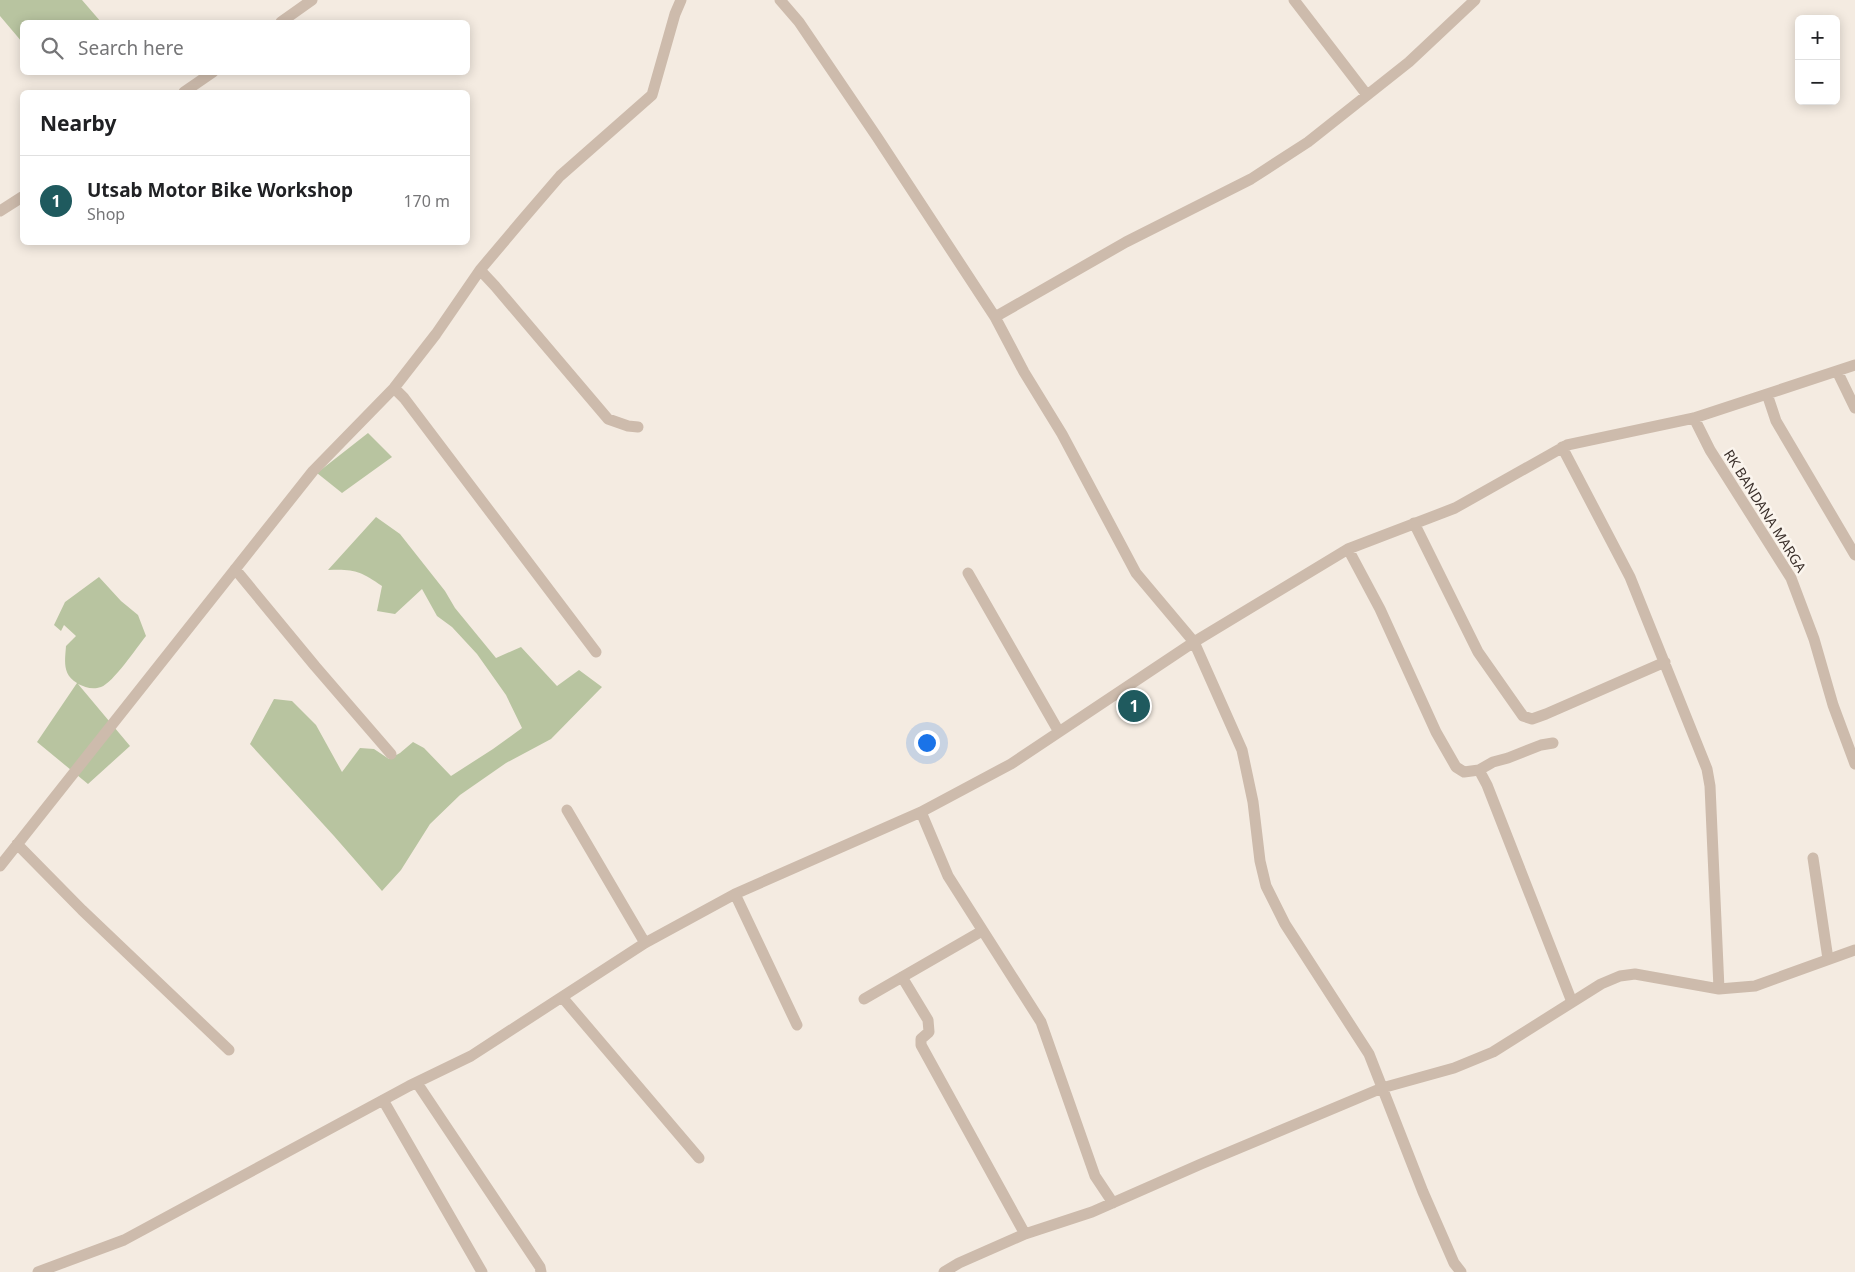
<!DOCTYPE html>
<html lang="en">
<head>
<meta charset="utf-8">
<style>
	:root { --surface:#fff; --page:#f6f6f6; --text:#202124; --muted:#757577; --line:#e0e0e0; --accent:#1f5a5e }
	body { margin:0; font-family:"Noto Sans",sans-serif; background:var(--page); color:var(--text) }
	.controls { position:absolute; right:15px; top:15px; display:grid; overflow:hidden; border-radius:8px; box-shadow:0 2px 12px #0003 }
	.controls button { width:45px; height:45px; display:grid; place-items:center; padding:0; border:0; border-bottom:1px solid var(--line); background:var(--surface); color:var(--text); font:25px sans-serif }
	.you { position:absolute; left:926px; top:742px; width:18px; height:18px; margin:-12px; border:4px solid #fff; border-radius:50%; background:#1a73e8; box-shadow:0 0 0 8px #1a73e833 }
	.badge { display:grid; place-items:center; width:32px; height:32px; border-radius:50%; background:var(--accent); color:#fff; font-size:16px; font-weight:700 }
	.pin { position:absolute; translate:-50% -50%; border:2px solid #fff; box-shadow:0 1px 5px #0006 }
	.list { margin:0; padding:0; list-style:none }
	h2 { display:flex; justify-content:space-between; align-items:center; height:65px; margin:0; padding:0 20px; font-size:21px }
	h2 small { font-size:16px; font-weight:400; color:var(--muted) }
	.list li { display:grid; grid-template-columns:32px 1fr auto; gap:15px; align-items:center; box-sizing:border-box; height:90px; padding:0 20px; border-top:1px solid var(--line) }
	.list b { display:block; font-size:19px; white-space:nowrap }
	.list p { margin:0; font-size:16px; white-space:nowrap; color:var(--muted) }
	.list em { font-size:16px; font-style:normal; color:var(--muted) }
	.icon { flex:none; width:28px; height:28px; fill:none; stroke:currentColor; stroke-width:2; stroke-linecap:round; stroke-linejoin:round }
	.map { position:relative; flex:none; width:1855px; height:1272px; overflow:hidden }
	.search { position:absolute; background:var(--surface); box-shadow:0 2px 12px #0003; left:20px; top:20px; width:450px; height:55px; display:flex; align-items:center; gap:12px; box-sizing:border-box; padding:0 18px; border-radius:8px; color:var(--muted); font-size:19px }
	.panel { position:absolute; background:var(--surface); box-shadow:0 2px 12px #0003; left:20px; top:90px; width:450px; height:155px; border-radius:8px }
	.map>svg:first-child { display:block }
	.green { fill:#b8c4a0 }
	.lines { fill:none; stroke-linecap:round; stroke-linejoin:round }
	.minor { stroke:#cdbbac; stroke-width:11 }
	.labels { text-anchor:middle; stroke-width:5; stroke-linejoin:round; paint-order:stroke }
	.street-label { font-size:14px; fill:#3b302b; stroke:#fbf5ee }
</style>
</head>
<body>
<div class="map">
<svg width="1855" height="1272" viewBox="0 0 1855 1272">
	<rect width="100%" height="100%" fill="#f4ebe1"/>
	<path class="green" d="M0,0H82L101,22H22V42L0,16Z
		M368,433L392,457L342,493L317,473Z
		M376,517L400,534L445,591L455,608L496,658L521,647L557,686L579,670L602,687L551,739L506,763L460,795L430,824L401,870L382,891L334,836L250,744L274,699L292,701L316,725L342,772L360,748L374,749L389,759L400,753L413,742L424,748L451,776L493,749L522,728L506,695L477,654L452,627L437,616L422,589L395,614L377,611L382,586C360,571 355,569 328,570Z
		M99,577L121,601L138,615L146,636C137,647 113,683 101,687C92,690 85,687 78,684L130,746L88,784L37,742L77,683C62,674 65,661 66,646L76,636L64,625L61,631L54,625L65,602Z"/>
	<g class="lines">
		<path class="minor" d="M780,0L799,22L877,137L995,317L1024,372L1062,434L1136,573L1194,642L1242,750L1253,802L1260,861L1266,886L1285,924L1369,1054L1423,1192L1454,1263L1461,1272
			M1294,0L1367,95
			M281,22L312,0
			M184,92L213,72
			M0,211L22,197
			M480,270L495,286L608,419L628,426L638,427
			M995,317L1126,242L1251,179L1308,142L1409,62L1475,0
			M1837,371L1855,408
			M394,388L404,398L596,652
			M1767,394L1776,421L1855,555
			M1694,418L1710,450L1791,578L1814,639L1833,705L1855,764
			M1562,447L1630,577L1707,769L1710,786L1719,989
			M1414,523L1478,652L1523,716L1532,719L1546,714L1665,662
			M1348,549L1380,609L1436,732L1456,767L1464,772L1479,770L1487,785L1572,1002
			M235,569L315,666L391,754
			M968,573L1059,732
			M1479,770L1493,762L1508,758L1541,745L1553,743
			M567,810L645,943
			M921,812L948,876L1041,1022L1095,1176L1113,1203
			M17,844L82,910L229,1050
			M1813,858L1828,959
			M0,866L313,471L394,388L436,334L480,270L523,219L560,176L652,95L675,14L681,0
			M735,894L797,1025
			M902,977L928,1020L929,1032L921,1039V1045L1025,1234
			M562,997L699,1158
			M864,999L982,931
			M417,1083L540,1267L541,1272
			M383,1100L482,1272
			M38,1272L124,1240L409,1086L471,1056L645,943L735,894L921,812L1011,764L1194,642L1348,549L1455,508L1567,445L1694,418L1855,365
			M944,1272L959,1263L1025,1234L1092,1212L1201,1164L1382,1088L1454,1068L1493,1052L1601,984L1620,976L1635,974L1719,989L1755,986L1855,950"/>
	</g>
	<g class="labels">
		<g class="street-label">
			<text transform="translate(1765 511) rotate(58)" y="5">RK BANDANA MARGA</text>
		</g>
	</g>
</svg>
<div class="controls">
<button>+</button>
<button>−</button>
</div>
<div class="you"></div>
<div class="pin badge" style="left:1134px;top:706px">1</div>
<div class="search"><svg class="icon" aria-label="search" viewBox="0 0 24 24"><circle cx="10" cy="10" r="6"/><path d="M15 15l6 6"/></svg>Search here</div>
<section class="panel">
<h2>Nearby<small></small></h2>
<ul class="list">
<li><span class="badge">1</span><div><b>Utsab Motor Bike Workshop</b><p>Shop</p></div><em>170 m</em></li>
</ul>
</section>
</div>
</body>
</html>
